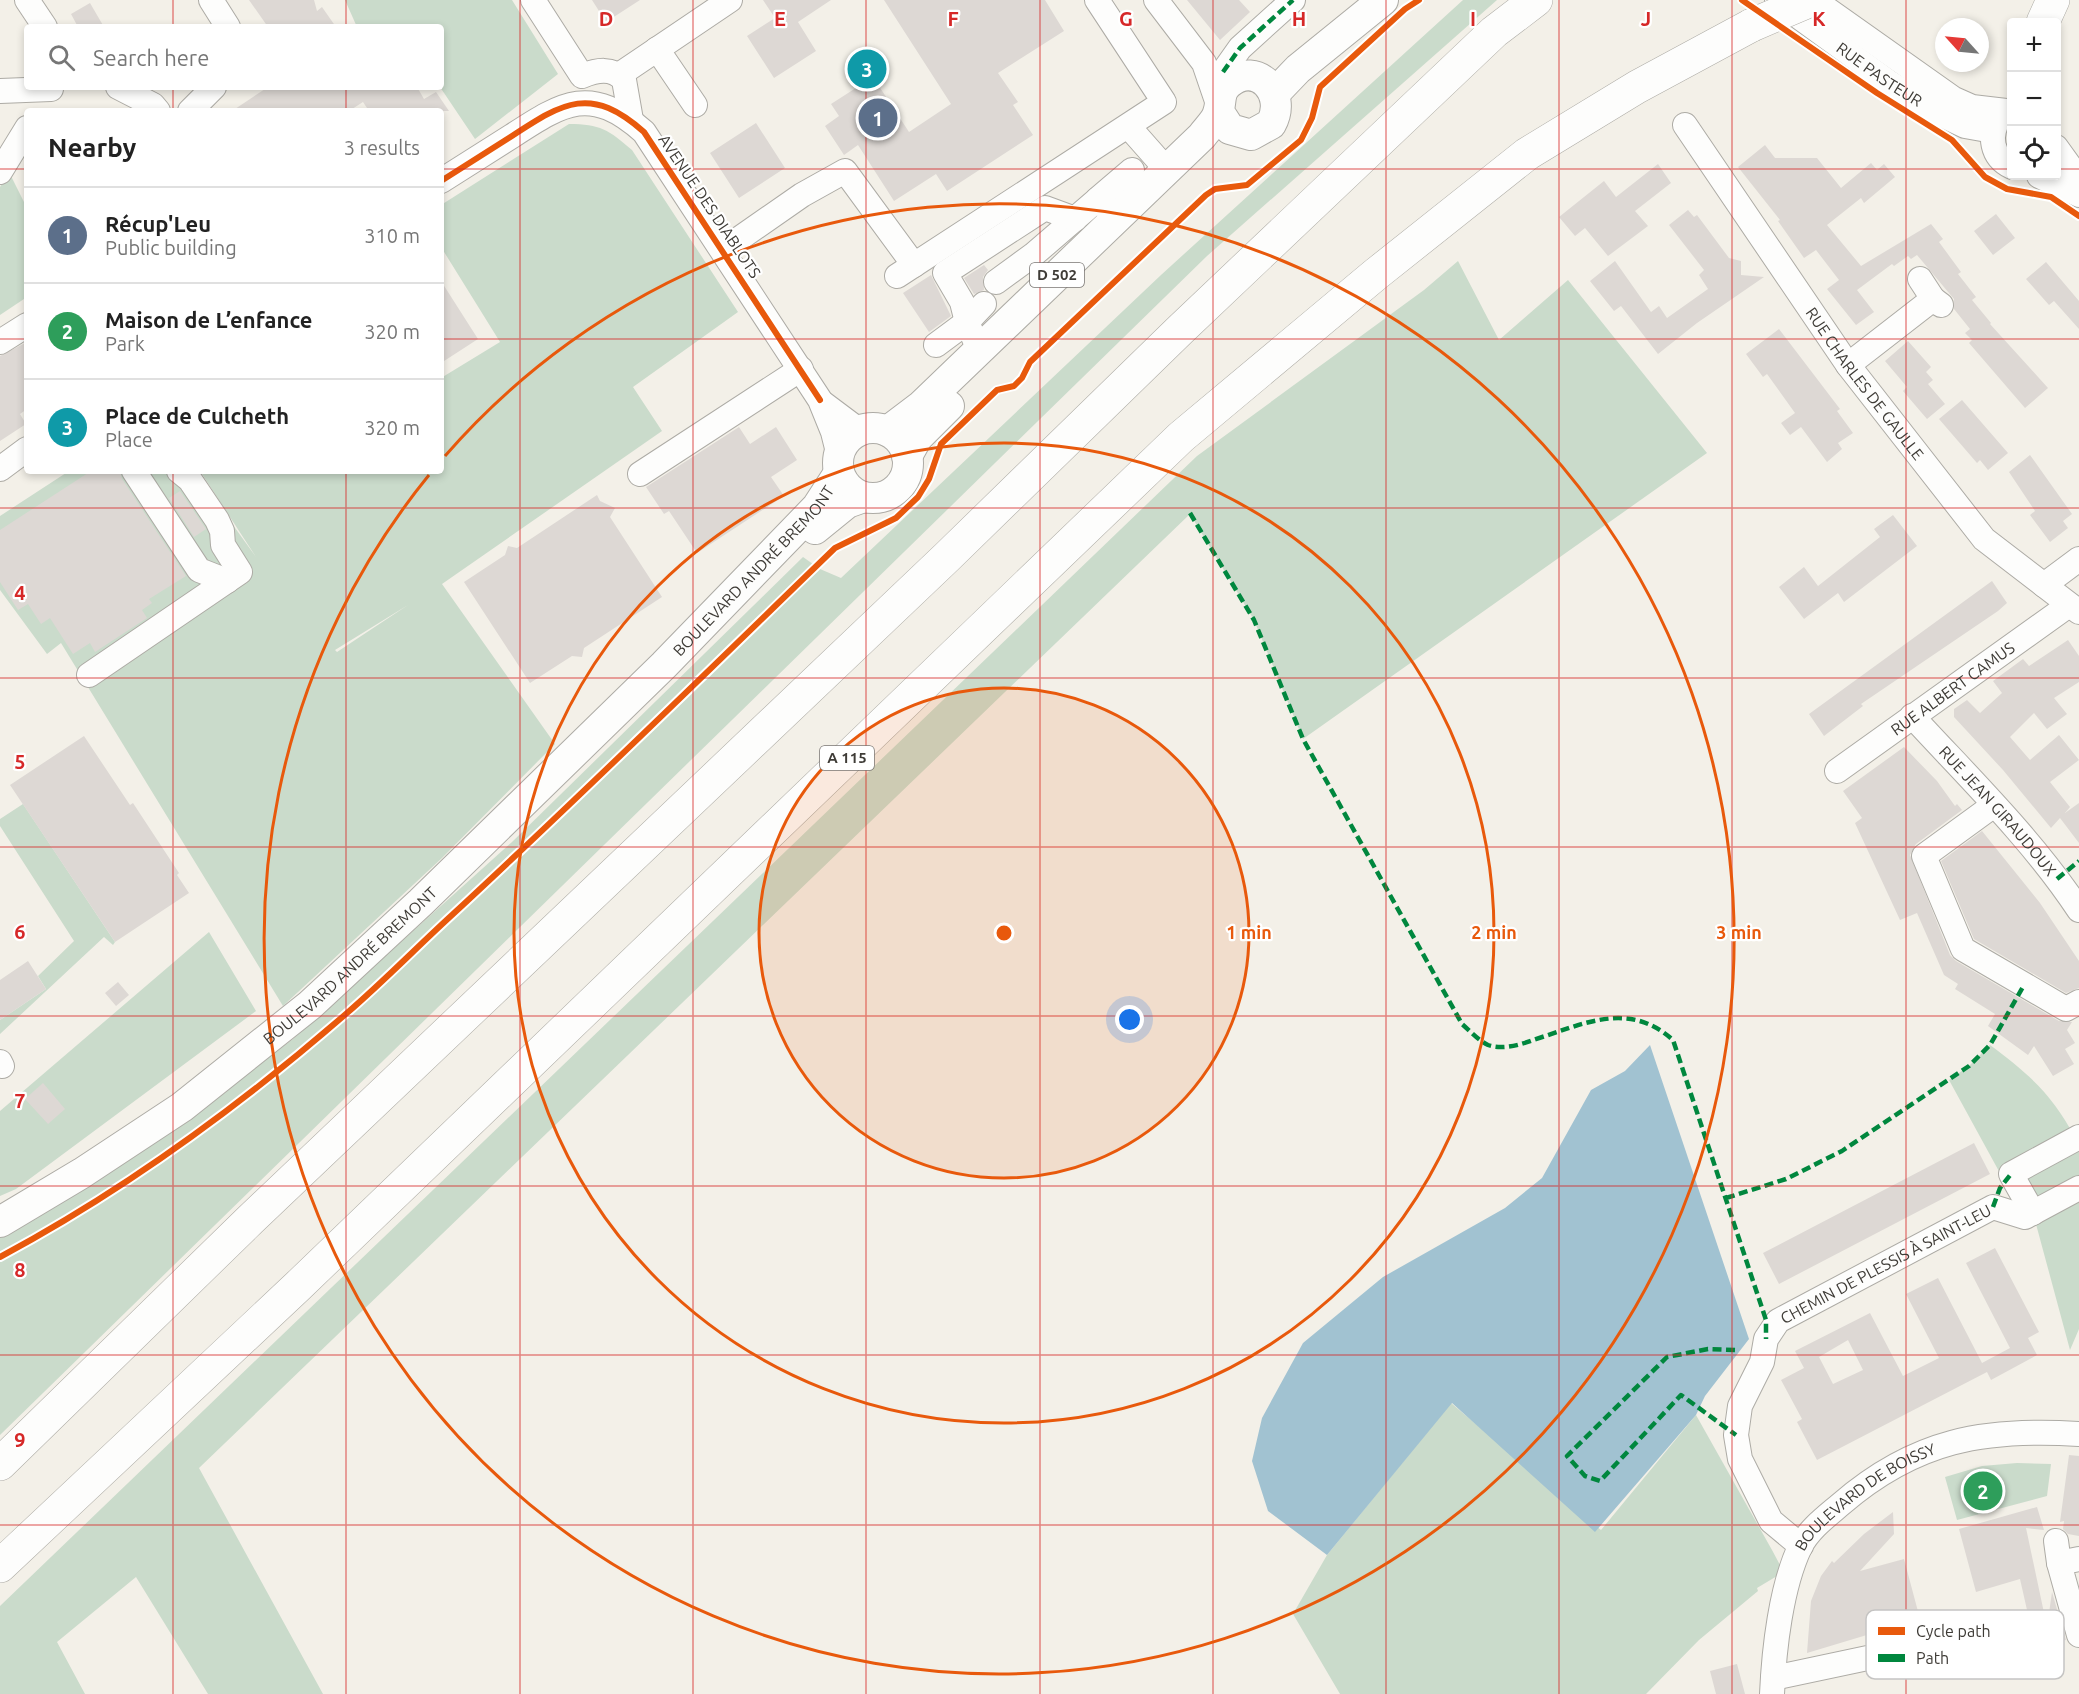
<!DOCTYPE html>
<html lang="en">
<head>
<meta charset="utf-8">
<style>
	:root { --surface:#fff; --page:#f6f6f6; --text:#222; --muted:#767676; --line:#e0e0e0; --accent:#0b8043 }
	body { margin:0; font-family:Ubuntu,sans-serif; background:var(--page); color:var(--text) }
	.controls { position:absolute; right:18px; top:18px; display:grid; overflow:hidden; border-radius:6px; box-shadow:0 3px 9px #0003 }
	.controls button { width:54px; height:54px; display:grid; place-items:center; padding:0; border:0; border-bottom:2px solid var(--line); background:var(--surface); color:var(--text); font:30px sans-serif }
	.compass { position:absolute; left:1935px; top:18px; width:54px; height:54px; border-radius:50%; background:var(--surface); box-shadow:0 3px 9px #0003; rotate:297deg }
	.you { position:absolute; left:1130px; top:1020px; width:21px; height:21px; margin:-15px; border:4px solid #fff; border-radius:50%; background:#1a73e8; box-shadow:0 0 0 9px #1a73e833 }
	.badge { display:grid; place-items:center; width:39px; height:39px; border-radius:50%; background:var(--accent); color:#fff; font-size:20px; font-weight:700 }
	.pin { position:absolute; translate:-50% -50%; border:3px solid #fff; box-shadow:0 2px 6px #0006 }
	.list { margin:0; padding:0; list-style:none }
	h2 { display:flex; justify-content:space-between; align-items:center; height:78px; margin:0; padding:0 24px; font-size:26px }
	h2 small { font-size:20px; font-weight:400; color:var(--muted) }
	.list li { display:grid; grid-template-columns:39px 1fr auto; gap:18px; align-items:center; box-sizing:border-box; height:96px; padding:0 24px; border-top:2px solid var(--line) }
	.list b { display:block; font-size:22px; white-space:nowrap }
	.list p { margin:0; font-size:20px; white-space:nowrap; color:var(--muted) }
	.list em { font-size:20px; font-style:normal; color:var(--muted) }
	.icon { flex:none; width:33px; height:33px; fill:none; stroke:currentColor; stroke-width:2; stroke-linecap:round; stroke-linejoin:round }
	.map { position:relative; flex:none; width:2079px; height:1694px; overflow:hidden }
	.search { position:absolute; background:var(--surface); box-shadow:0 3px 9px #0003; left:24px; top:24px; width:420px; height:66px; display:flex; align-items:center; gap:15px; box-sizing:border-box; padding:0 21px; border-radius:6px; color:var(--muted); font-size:22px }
	.panel { position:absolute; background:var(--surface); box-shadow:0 3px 9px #0003; left:24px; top:108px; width:420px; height:366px; border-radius:6px }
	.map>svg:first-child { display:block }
	.green { fill:#cadbcb; fill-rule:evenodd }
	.water { fill:#a1c2d1 }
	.building { fill:#ddd8d4; fill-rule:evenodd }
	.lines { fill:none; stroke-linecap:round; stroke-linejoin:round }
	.minor-casing { stroke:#adaba5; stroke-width:26 }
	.major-casing { stroke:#adaba5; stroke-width:32 }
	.highway-casing { stroke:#adaba5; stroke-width:34 }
	.minor { stroke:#fdfdfc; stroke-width:24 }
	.major { stroke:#fdfdfc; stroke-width:30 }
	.highway { stroke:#fdfdfc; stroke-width:33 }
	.highway-bridge-casing { stroke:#adaba5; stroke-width:34; stroke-linecap:butt }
	.highway-bridge { stroke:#fdfdfc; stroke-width:33 }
	.quiet { stroke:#00873e; stroke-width:4.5; stroke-dasharray:9 4.5; stroke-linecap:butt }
	.cycleway-casing { stroke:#fff; stroke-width:10 }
	.cycleway { stroke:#e8590c; stroke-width:6 }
	.grid { fill:none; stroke:#d62828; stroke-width:1.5; stroke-opacity:0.55 }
	.ring { fill:none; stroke:#e8590c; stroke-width:3 }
	.labels { text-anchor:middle; stroke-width:4.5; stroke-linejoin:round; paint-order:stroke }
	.shield { fill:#fff; stroke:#797673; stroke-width:1.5 }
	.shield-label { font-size:15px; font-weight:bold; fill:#3f3c37 }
	.street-label { font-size:16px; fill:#3f3c37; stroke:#fff }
	.key { fill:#fff; stroke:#c5c4c3; stroke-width:1.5 }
	.key-label { font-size:16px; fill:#3f3c37 }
	.grid-label { font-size:20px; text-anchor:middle; font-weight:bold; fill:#d62828; stroke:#fff; stroke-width:4.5; stroke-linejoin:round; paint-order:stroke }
	.centre { fill:#e8590c; stroke:#fff; stroke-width:3 }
	.ring-label { font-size:18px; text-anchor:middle; font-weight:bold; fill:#e8590c; stroke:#fff; stroke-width:4.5; stroke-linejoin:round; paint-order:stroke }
</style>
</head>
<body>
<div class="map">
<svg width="2079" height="1694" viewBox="0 0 2079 1694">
	<rect width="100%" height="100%" fill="#f3f0e8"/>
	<path class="green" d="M345,0H512L558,74L475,139L440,87L441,27H357Z
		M1463,0H1497L1207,256L0,1435V1231L131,1158L293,1039L512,842L803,557L820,569L841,578L1161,275Z
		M569,124C600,124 609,130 632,150L738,312L633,387L662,431L442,584L555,744L442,858L283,1006L61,643L47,654L0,590V516L69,471H194L256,557L200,471H441V378L500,342L441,247V205ZM408,605L337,652L335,650Z
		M9,172L27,208V297L0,315V187Z
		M1458,261L1499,340L1568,280L1707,453L1303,739L1254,620L1190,514L199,1468L323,1694H208L136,1577L57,1642L85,1694H0V1606L1197,456L1424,290Z
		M23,804L115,942L113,945L104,937L0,1034V1020L46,989L38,976L74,941L0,826V819Z
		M209,932L256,1011L16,1189L0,1196V1111Z
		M1990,1045C2030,1075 2052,1094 2076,1139L2079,1137V1329L2070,1350L2033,1213L2001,1175L1949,1080L1969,1066Z
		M1451,1403L1601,1530L1696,1415L1772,1550L1780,1565L1777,1576L1757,1588L1758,1591L1699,1640L1646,1694H1340L1293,1614L1327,1555Z
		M2017,1463L2051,1464L2047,1496L1957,1520L1945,1477L1982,1466Z"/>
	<path class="water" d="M1650,1045L1749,1339L1705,1396L1696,1415L1595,1532L1452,1403L1327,1555L1268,1511L1252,1461L1262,1418L1303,1343L1383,1277L1505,1208L1542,1178L1591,1090L1625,1071Z"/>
	<path class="building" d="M249,0H314L317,11L322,7L336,27H268Z
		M592,0H640L606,22Z
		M763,0H831L798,22L816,51L774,78L747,36L775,18Z
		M884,0H1045L1064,31L998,73L1018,102L1013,105L1033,135L947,191L936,174L894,201L858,145L844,155L825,126L839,116L831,104L873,77L909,132L951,104Z
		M1187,0H1239L1250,12L1220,40Z
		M90,3L104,27H78L71,14Z
		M268,87H417L424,99L436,92L449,111H369L363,102L349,111H232Z
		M756,123L785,168L739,198L710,153Z
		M1765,145L1775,158H1817L1841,188L1871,163L1877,170L1884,164L1895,177L1864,203L1861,198L1827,225L1861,266L1931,224L1943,239L1939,242L1961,272L1958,274L1976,297L1972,300L1991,323L1990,324L2048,388L2025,408L1969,343L1972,340L1965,333L1970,329L1954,309V299L1917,255L1911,259L1908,256L1894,266L1892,264L1857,290L1874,312L1856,325L1827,289L1839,280L1816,250L1804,258L1778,221L1780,220L1738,167Z
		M1658,164L1671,183L1635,211L1648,226L1608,256L1585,228L1575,236L1559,217L1604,181L1616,197Z
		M1688,210L1694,217L1697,215L1729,258L1741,261V275L1764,277L1697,323L1658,354L1621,306L1614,311L1590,281L1615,261L1651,312L1659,306L1667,318L1708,289L1699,275L1704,270L1669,225Z
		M1996,214L2015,238L1993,255L1974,231Z
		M2046,262L2079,301V329L2054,301L2049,305L2026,279Z
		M984,265L988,270L983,277L984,290L974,294L964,278Z
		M931,275L951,316L929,332L903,293Z
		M441,281L478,339L441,363Z
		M1779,329L1840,409L1837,411L1853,433L1838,443L1842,449L1827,462L1801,427L1790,435L1781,423L1795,413L1767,374L1763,377L1746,354Z
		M1908,341L1931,367L1926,372L1933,380L1928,384L1945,404L1927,419L1903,391L1907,387L1885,361Z
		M27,342V409L20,414L26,424L0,441V356Z
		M1962,400L2008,453L1988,470L1980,460L1977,463L1939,419Z
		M739,427L750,444L776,427L797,460L771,477L784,496L697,553L669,511L664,514L646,487Z
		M2030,455L2072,514L2063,521L2068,528L2050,542L2030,515L2035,511L2009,472Z
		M91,471H120L122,479L186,576L149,599L152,603L142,610L147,618L95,652L90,643L73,654L50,618L41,624L28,604L18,610L0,582V530Z
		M180,491L206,529L194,537L169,498Z
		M597,495L600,501L615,508L610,517L662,597L584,648L582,657L572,656L530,683L464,582L505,555L508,546L517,548Z
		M1893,515L1917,546L1844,602L1838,593L1804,619L1779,587L1804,567L1818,586L1880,537L1874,529Z
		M1992,581L2007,603L1998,611L1861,704L1863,706L1824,736L1809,714Z
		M2068,640L2079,656V682L2054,698L2067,714L2047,729L2034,713L2010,737L2030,760L2059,735L2079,760L2050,782L2070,807L2065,813L2079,803V843L2060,818L2051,828L2003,770L1954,717V709L1967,700L1980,713L2002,693L1993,681L2023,659L2029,666Z
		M84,736L130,805L133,803L179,873L177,875L189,893L115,942L10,785Z
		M1904,747L1937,781L1955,806L1957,804L1962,810L1916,844L1910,855L1950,955L1956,961L2059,1021L2072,1022L2067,1030L2075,1043L2065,1049L2074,1064L2053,1076L2034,1046L2028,1055L1988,1026L1995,1014L1955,989L1958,984L1944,975L1917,913L1900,920L1855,823L1862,818L1843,791Z
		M1982,831L2040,903L2079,961V988L2066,993L1974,939L1941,861Z
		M28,961L46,989L0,1020V980Z
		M118,982L129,995L116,1006L105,993Z
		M43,1083L65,1109L48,1124L25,1099Z
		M1974,1143L1990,1174L1779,1284L1763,1253Z
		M1995,1248L2039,1332L2028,1338L2037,1355L1991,1380L1987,1372L1817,1460L1797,1422L1802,1419L1781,1380L1804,1368L1795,1351L1870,1313L1903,1376L1939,1358L1906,1294L1938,1278L1982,1363L2010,1348L1966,1263ZM1848,1340L1863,1370L1833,1384L1819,1357Z
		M2069,1455L2079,1456V1536L2068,1534L2063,1529L2064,1521L2060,1522Z
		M2037,1507L2044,1530L2026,1528L2047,1627L2052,1592L2066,1640L2013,1651L2015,1660L1997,1665L1991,1643L2032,1632L2020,1579L1976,1592L1959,1529Z
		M1893,1512L1894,1534L1860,1571L1904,1559L1920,1619L1807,1653L1811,1601L1821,1576L1832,1561L1834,1563L1864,1534Z
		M1737,1664L1745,1694H1716L1710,1671Z"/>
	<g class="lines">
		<defs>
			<g id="minor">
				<path d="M27,0L45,27"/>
				<path d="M211,0L228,27"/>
				<path d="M533,0L582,76C597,70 612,67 624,80L631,120"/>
				<path d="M1156,0L1204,63L1218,104"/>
				<path d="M1814,0L1954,99L1972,107L2006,111"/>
				<path id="s1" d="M1777,1L1890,83L1940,114L1965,126L1993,131"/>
				<path d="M657,49L695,105"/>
				<path d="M1223,72L1240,48L1293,0"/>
				<path d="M619,75L730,0"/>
				<path d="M118,87L153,105L158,111"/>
				<path d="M0,91L51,89"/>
				<path d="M190,111L214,87"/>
				<path d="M2000,117C1988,135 1991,157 2012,167"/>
				<path id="s2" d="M1685,125L1848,365L1984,539L2079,612"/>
				<path d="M1129,127L1159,161L1173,164"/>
				<path d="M2056,147L2079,179"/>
				<path d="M0,172L27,128"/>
				<path d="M2039,176L2079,195"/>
				<path d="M441,181C465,166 488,151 512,136C564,102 591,85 644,132L820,400L833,432L839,456"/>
				<path d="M1098,199L1132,170"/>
				<path d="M723,250L802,195L845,171L914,265"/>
				<path d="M897,276L1164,102L1097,0"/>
				<path d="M1920,279L1933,299"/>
				<path d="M996,282L1033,255L1098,199L1117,219"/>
				<path d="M0,342L27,325"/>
				<path d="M936,345L967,322L984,304"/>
				<path d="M979,350L967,322L962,302L945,273L1045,208L1075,219"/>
				<path d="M1848,365L1933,299L1941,305"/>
				<path d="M824,404L860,431"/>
				<path d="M0,469L27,449"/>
				<path d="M134,471L199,570L227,581"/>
				<path d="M640,474L801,369"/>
				<path d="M2044,585L2079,559"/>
				<path d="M89,675L240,572L223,545L222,531L217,520L190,480L179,471"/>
				<path id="s3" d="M1912,716C1969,778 2032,839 2079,910"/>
				<path id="s4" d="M1837,771L2069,605"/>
				<path d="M1994,805L1924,856L1963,949L2066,1009L2079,1002"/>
				<path d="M0,1062L2,1066"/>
				<path d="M2033,1213L2011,1174L2079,1137"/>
				<path d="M2056,1541L2059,1563"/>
				<path id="s5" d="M1801,1546L1771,1521L1740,1459L1736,1435L1740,1406L1762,1362L1766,1339L1778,1321L1993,1207L2025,1217L2079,1188"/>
				<path d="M2079,1559L2059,1563L2079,1635"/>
				<path d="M1773,1678L1943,1642"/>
				<path id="s6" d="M1772,1694C1774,1649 1781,1587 1800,1547C1809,1529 1827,1516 1841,1504C1915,1440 1984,1428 2079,1434"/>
			</g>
			<g id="major">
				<path d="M1274,94L1298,69L1383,0"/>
				<circle cx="873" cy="463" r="35"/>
				<path d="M888,431L921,406L1202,136C1207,129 1216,121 1218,113C1222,102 1218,92 1229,83C1257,60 1288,94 1271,124L1251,135L1230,129L1219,112"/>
				<path d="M907,456L917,438L949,406"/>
				<path d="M815,529L847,503L861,498"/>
				<path id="s7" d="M0,1222L82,1173L182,1107L310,1005L421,902L664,665L817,507L839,473"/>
			</g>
			<path id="highway" d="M2043,22L2053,0
				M0,1464L250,1220L947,557L1180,330L1494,32L1536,0
				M0,1566L298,1286L1181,437L1376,274L1527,154L1637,87L1752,25"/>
		</defs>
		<use href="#minor" class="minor-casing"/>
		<use href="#major" class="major-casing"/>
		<use href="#highway" class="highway-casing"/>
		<use href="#minor" class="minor"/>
		<use href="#major" class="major"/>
		<use href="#highway" class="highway"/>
		<defs>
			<path id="highway-bridge" d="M1752,25L1811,0"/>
		</defs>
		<use href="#highway-bridge" class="highway-bridge-casing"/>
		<use href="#highway-bridge" class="highway-bridge"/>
		<path class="quiet" d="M1223,72L1240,48L1293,0
			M1190,513L1254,620L1303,739L1462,1024C1469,1030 1479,1041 1488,1045C1502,1050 1520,1045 1533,1040C1584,1024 1628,1000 1673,1040L1766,1320V1339
			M2057,879L2079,861
			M1726,1198L1786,1179L1842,1151L1969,1066L1990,1045L2024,985
			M1993,1207L2000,1188L2011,1174
			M1735,1350L1708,1349L1667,1357L1567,1456L1585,1476L1600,1481L1681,1395L1736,1435"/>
		<defs>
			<path id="cycleway" d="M1742,0L1877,93L1952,140L1985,177L2007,189L2051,197L2079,216
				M441,181C465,166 488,151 512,136C564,102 591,85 644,132L820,400
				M0,1257C125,1190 240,1106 347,1013C383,982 417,947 452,915C582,795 708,671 835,548L896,518L918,497L929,479L941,444L997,390L1014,386L1022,378L1030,362L1206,195L1215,189L1247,185L1301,140L1312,118L1320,87L1405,9L1419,0"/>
		</defs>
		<use href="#cycleway" class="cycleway-casing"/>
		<use href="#cycleway" class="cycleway"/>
	</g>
	<path class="grid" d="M173,0V27M346,0V27M520,0V1694M693,0V1694M866,0V1694M1040,0V1694M1213,0V1694M1386,0V1694M1559,0V1694M1732,0V1694M1906,0V1694M173,87V111M346,87V111M0,169H27M441,169H2012M2056,169H2079M0,339H27M441,339H2079M173,471V1694M346,471V1694M0,508H2079M0,678H2079M0,847H2079M0,1016H2079M0,1186H2079M0,1355H2079M0,1525H2079"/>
	<circle cx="1004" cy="933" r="245" fill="#e8590c" fill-opacity=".12"/>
	<g class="ring">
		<circle cx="1004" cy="933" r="245"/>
		<circle cx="1004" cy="933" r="490"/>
		<path d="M445 456A735 735 0 1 1 429 475"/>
	</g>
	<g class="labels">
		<g class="shield">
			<rect x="1030" y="263" width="54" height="24" rx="4.5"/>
			<rect x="820" y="746" width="54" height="24" rx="4.5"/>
		</g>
		<g class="shield-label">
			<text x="1057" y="280">D 502</text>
			<text x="847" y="763">A 115</text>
		</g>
		<g class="street-label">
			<text dy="6" stroke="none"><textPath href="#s1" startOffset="126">RUE PASTEUR</textPath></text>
			<text transform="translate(710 206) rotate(56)" y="6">AVENUE DES DIABLOTS</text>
			<text dy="6" stroke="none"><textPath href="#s2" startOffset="315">RUE CHARLES DE GAULLE</textPath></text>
			<text dy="6" stroke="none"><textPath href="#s7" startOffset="1000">BOULEVARD ANDRÉ BREMONT</textPath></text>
			<text dy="6" stroke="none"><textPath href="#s4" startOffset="142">RUE ALBERT CAMUS</textPath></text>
			<text dy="6" stroke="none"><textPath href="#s3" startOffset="128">RUE JEAN GIRAUDOUX</textPath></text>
			<text dy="6" stroke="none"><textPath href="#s7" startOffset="435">BOULEVARD ANDRÉ BREMONT</textPath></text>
			<text dy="6" stroke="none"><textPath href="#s5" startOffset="378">CHEMIN DE PLESSIS À SAINT-LEU</textPath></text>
			<text dy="6" stroke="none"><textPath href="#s6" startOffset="234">BOULEVARD DE BOISSY</textPath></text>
		</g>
	</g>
	<rect x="1866" y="1610" width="198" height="69" rx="9" class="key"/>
	<rect x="1878" y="1627" width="27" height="8" fill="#e8590c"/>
	<rect x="1878" y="1654" width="27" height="8" fill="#00873e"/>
	<g class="key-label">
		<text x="1916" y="1637">Cycle path</text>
		<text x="1916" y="1664">Path</text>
	</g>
	<g class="grid-label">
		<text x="606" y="26">D</text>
		<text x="780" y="26">E</text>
		<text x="953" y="26">F</text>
		<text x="1126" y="26">G</text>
		<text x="1299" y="26">H</text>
		<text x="1473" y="26">I</text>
		<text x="1646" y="26">J</text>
		<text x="1819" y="26">K</text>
		<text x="20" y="600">4</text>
		<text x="20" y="769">5</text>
		<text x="20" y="939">6</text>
		<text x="20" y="1108">7</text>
		<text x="20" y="1277">8</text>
		<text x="20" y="1447">9</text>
	</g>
	<circle cx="1004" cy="933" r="9" class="centre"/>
	<g class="ring-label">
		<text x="1249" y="939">1 min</text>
		<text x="1494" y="939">2 min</text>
		<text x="1739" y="939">3 min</text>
	</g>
</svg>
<div class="controls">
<button>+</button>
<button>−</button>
<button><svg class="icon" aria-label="locate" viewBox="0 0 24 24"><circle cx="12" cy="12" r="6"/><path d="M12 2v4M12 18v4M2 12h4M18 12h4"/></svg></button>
</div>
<svg class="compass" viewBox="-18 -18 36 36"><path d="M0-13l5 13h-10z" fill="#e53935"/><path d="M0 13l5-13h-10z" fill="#767676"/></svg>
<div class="you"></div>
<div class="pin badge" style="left:878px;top:118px;background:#5c6f8a">1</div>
<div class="pin badge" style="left:1983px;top:1491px;background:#2e9e5b">2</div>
<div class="pin badge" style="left:867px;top:69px;background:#0f9aa8">3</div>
<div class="search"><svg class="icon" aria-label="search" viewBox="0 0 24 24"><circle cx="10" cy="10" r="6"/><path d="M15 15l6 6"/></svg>Search here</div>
<section class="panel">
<h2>Nearby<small>3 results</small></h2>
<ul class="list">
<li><span class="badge" style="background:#5c6f8a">1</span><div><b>Récup'Leu</b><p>Public building</p></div><em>310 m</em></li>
<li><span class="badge" style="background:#2e9e5b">2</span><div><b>Maison de L’enfance</b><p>Park</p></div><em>320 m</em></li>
<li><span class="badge" style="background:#0f9aa8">3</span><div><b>Place de Culcheth</b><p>Place</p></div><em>320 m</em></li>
</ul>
</section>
</div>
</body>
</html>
